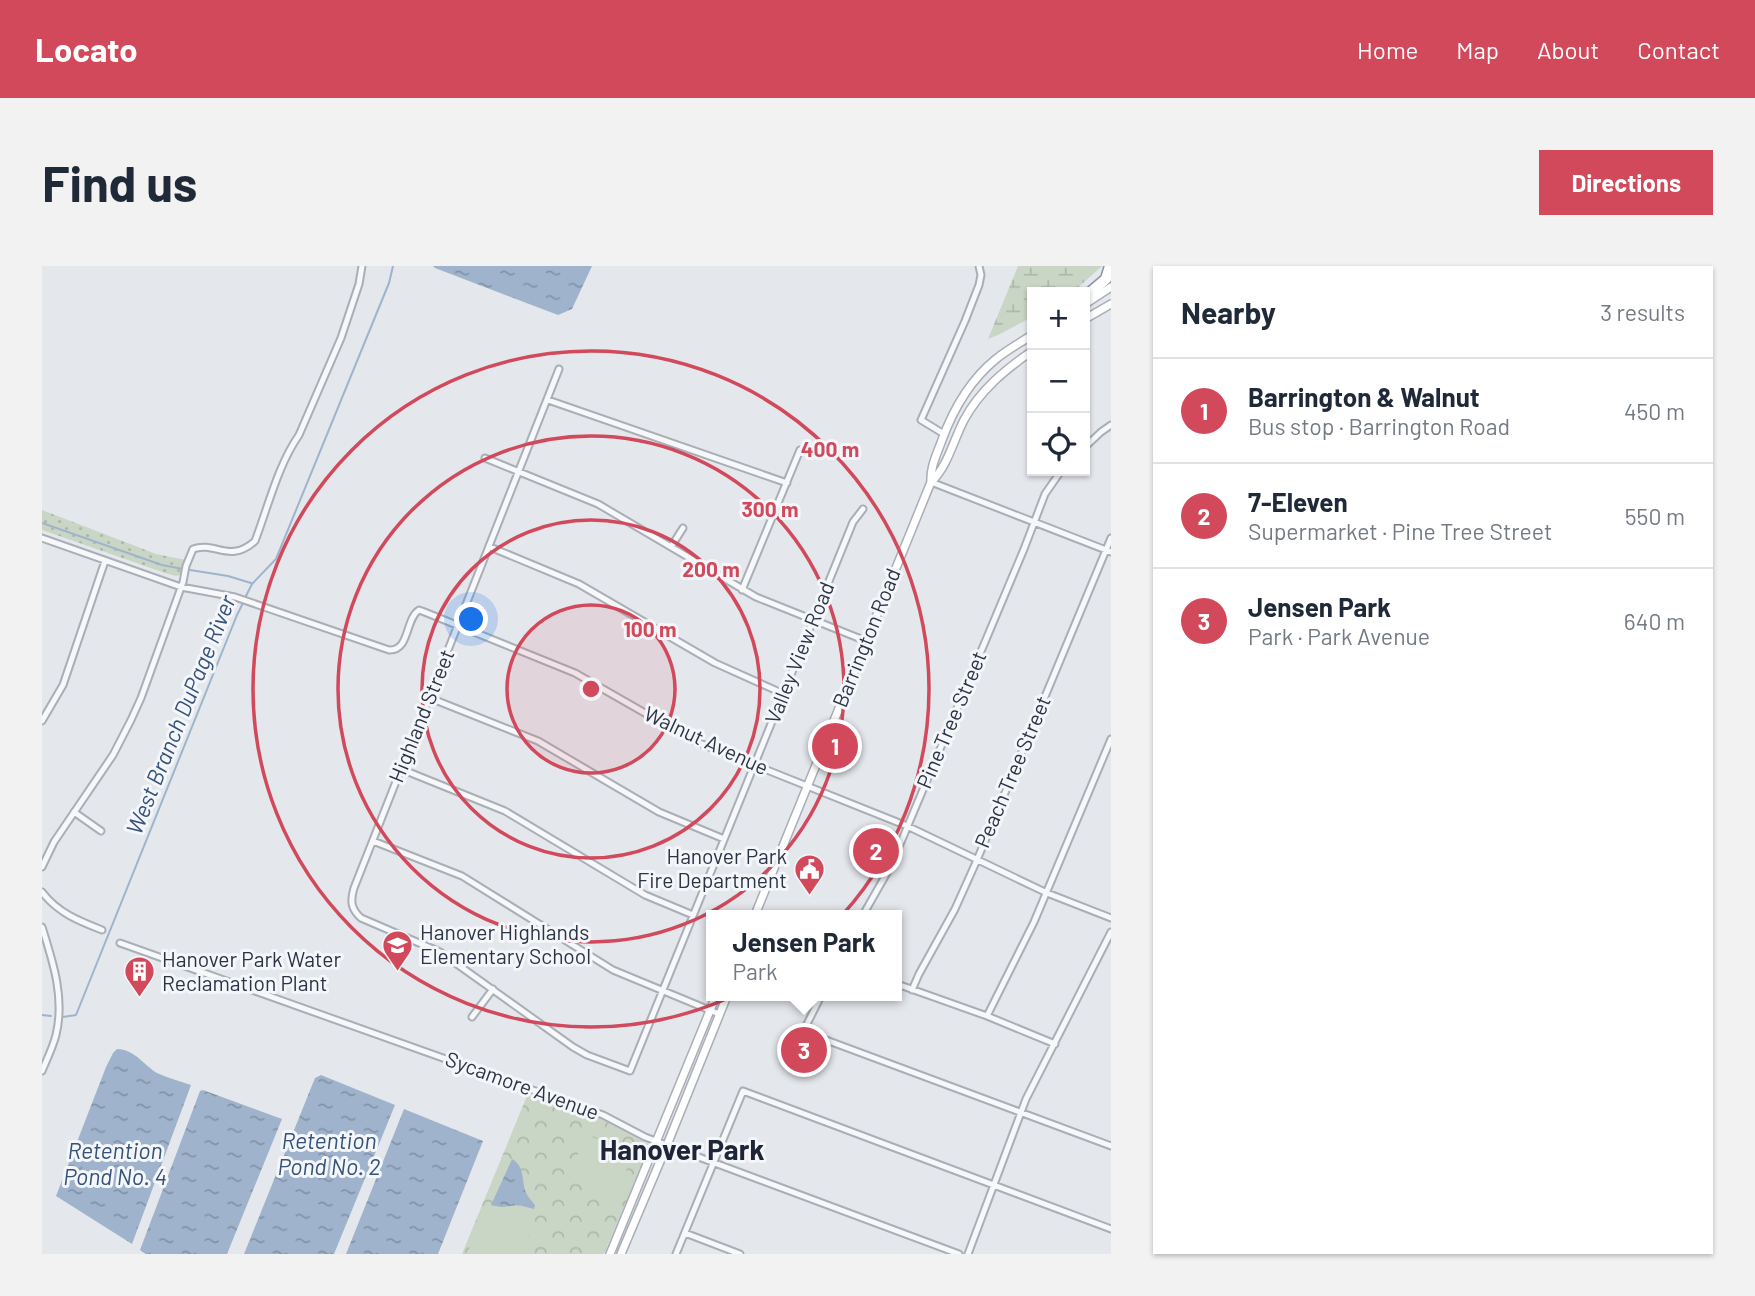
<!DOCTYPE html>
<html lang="en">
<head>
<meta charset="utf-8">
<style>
	:root { --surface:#fff; --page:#f2f2f3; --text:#1f2937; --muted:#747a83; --line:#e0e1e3; --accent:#d1495b }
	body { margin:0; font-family:Barlow,sans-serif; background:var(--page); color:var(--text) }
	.controls { position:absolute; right:21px; top:21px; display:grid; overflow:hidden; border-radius:0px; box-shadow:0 2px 5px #0004 }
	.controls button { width:63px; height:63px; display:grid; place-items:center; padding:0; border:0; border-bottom:2px solid var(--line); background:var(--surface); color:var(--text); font:35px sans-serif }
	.you { position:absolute; left:430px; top:354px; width:24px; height:24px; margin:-18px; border:5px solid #fff; border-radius:50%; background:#1a73e8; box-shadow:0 0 0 10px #1a73e833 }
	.badge { display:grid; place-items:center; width:46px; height:46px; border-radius:50%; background:var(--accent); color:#fff; font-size:23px; font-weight:700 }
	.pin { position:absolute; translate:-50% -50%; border:4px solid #fff; box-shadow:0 2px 7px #0006 }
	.popup { position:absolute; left:664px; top:644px; width:196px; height:91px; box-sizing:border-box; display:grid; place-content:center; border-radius:0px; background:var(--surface); filter:drop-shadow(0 2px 5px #0005); font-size:23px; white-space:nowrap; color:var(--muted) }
	.popup b { font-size:26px; color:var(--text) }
	.popup::after { content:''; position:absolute; left:50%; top:100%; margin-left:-14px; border:14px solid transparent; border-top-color:var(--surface) }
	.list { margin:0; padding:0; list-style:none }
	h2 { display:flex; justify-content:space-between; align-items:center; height:91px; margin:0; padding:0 28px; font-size:30px }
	h2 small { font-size:23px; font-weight:400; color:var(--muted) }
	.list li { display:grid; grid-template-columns:46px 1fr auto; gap:21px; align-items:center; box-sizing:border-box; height:105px; padding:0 28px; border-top:2px solid var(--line) }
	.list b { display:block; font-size:26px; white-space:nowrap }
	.list p { margin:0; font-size:23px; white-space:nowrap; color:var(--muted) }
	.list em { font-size:23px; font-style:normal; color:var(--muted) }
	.icon { flex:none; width:38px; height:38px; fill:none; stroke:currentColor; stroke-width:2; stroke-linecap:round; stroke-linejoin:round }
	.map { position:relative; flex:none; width:1069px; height:988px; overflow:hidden; border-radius:0px }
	header { display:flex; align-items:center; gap:42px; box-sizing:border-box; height:98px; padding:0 35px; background:var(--accent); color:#fff }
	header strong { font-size:33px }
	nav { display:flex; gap:38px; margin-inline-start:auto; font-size:24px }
	.intro { display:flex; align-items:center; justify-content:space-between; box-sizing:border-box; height:168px; padding:0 42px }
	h1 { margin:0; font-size:49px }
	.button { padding:18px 32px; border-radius:0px; background:var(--accent); color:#fff; font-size:24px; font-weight:700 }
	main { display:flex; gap:42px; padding:0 42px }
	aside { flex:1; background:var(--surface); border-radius:0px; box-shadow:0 2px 5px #0004 }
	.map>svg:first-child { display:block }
	.grass { fill:url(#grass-dots) }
	.wetland { fill:url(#wetland-marsh) }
	.park { fill:url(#park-crowns) }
	.garden { fill:#c9d6c5 }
	.water { fill:url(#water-ripples) }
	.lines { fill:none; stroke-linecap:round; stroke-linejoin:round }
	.stream { stroke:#9fb4cc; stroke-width:2 }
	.street-casing { stroke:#a9aeb7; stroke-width:9 }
	.secondary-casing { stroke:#a9aeb7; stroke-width:10 }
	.highway-casing { stroke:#8b94a3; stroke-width:13 }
	.street { stroke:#f7f8fa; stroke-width:5 }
	.secondary { stroke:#fff; stroke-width:7 }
	.highway { stroke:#fff; stroke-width:10 }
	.ring { fill:none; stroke:#d1495b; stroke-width:3.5 }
	.labels { text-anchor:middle; stroke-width:6; stroke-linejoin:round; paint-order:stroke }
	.street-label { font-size:21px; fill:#2b3445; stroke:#f4f6f9 }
	.poi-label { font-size:21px; fill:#2b3445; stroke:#f4f6f9; text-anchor:start }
	.water-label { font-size:23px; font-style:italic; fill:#34527a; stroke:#f4f6f9 }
	.district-label { font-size:28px; font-weight:bold; fill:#1d2536; stroke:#f4f6f9 }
	.centre { fill:#d1495b; stroke:#f4f6f9; stroke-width:3.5 }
	.ring-label { font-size:21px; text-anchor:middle; font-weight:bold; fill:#d1495b; stroke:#f4f6f9; stroke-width:6; stroke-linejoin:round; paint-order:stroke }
</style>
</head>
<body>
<header>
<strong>Locato</strong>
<nav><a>Home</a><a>Map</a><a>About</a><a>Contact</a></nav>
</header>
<div class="intro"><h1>Find us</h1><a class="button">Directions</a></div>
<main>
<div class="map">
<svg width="1069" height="988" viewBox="0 0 1069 988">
	<defs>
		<pattern id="grass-dots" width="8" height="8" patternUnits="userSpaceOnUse" patternTransform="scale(1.75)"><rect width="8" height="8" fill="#c9d6c5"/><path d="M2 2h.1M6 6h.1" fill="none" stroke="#adb8ab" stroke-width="1.8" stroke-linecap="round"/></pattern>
		<pattern id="wetland-marsh" width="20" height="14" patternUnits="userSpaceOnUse" patternTransform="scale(1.75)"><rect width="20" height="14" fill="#c9d6c5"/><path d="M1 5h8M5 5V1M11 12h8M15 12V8" fill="none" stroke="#adb8ab"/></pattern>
		<pattern id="park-crowns" width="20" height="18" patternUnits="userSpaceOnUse" patternTransform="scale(1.75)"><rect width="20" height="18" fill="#c9d6c5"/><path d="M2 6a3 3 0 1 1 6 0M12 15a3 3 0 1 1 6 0" fill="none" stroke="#adb8ab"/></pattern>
		<pattern id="water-ripples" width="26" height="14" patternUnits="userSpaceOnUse" patternTransform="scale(1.75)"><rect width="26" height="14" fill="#9fb4cc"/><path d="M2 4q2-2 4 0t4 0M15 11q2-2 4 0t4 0" fill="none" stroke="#8293a7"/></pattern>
	</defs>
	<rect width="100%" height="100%" fill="#e4e7ec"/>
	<path class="grass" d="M0,244L114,288L144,294L141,308L134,310L123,307L0,264Z"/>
	<path class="wetland" d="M976,0H1060L1031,26H990V51L956,69L946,73Z"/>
	<path class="park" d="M756,768L778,775L766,808L743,800Z
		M487,825L544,845L608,879L562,988H420Z"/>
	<path class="garden" d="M541,868L585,883L590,892L567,940C533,916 529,910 541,868Z
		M470,945L487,949L491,951L483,988H427C427,963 447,948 470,945Z"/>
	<path class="water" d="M391,0H550L530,43L516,49L393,2Z
		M75,783C92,783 102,799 115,807C126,812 138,815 149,819L90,978L14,930L64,801L71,787Z
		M279,809L353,839L292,988H202L273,812Z
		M161,824L240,853L185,988H104L98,984L158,825Z
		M362,843L441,875L396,988H304Z
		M470,893C482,900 480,912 483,924C485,930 489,934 493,939L492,943L476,939L459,941L449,939Z"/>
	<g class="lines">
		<path class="stream" d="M0,257L120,299L141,303
			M148,304L186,310L209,317
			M203,332L210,318L234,293L347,17L351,0
			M0,749L9,750
			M21,751L34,749L195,349L201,337"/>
		<defs>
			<path id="street" d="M517,103L312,622C308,635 309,643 319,652L398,686L531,781L545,789L588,805L811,256L821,243
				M506,134L745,217
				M902,168L879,154L923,55L937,19L939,9L937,0
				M1043,181L1059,166L1069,159
				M443,192L556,238L714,331L824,375
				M889,216L1069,286
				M0,272L139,321L193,331L347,384C368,385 363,353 377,344L380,345L533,407L650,474L865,560L1005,627L1069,652
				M448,281L537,318L673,397L742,428
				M629,281L641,262
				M700,324L758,184
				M388,432L496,475L617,546L682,573
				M0,455L21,419L63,295
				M359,503L463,545L603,629L651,649
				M32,546L59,565
				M331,575L420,610L571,704L677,748
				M0,601L12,576L71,489L89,454L99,432L141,316L144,300L151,283C174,275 187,298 213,275C226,241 236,199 257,169L299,72L317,18L320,0
				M0,626C16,647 37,655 60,664
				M821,649L846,605L859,576L982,283L1003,228L1019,205
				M0,661C11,696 23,732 14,769C11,781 5,793 0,805
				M78,677L561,849L603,871L917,988
				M855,718L945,750L1013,778
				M870,724L877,708L913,643L935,594L1069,272
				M779,730L763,762L768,768L1069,880
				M945,750L992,656L1069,473
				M430,751L451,723
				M643,967L698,988
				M634,988L701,825L1069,963
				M926,988L984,833L1069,666"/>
			<path id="secondary" d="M1043,38L1069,21
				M1043,53L1069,38
				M889,216C906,200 911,175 922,154C938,124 963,104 990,85
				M713,649L889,216C888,201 895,188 900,174C911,144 928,114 954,93C965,84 978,77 990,69
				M568,988L674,730
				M579,988L625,879L685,730"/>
			<path id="highway" d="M1043,31L1064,13L1068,0"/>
		</defs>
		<use href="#street" class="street-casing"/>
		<use href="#secondary" class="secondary-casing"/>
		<use href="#highway" class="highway-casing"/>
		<use href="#street" class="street"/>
		<use href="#secondary" class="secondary"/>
		<use href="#highway" class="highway"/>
	</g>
	<circle cx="549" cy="423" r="84" fill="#d1495b" fill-opacity=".12"/>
	<g class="ring">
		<circle cx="549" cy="423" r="84"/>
		<circle cx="549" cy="423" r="169"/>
		<circle cx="549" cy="423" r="253"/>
		<circle cx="549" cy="423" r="338"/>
	</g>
	<defs>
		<symbol id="civic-pin" viewBox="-11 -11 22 30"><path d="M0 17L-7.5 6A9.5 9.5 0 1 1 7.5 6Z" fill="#d1495b" stroke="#f4f6f9"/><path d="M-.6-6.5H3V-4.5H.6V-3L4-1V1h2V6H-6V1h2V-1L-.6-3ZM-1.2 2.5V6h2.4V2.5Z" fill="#fff"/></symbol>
		<symbol id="school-pin" viewBox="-11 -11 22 30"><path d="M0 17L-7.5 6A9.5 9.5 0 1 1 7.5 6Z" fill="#d1495b" stroke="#f4f6f9"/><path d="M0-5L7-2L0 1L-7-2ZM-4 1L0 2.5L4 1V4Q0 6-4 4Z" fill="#fff"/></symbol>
		<symbol id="building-pin" viewBox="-11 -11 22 30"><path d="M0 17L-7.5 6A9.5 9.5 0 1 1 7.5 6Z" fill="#d1495b" stroke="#f4f6f9"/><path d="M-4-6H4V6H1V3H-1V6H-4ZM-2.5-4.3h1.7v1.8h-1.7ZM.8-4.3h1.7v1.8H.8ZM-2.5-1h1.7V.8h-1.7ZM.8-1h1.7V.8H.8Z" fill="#fff"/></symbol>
	</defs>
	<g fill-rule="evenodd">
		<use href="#civic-pin" x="750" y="586" width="35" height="47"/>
		<use href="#school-pin" x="338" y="662" width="35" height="47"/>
		<use href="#building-pin" x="80" y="688" width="35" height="47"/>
	</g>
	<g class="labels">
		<g class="street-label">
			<text transform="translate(825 372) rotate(-68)" y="7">Barrington Road</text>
			<text transform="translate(758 387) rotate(-68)" y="7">Valley View Road</text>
			<text transform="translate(380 450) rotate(-68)" y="7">Highland Street</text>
			<text transform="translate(910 454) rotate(-67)" y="7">Pine Tree Street</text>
			<text transform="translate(664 475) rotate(25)" y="7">Walnut Avenue</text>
			<text transform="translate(971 506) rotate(-67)" y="7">Peach Tree Street</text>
			<text transform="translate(480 820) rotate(20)" y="7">Sycamore Avenue</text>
		</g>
		<g class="poi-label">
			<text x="745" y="598" text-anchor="end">Hanover Park<tspan x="745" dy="24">Fire Department</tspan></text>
			<text x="378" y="674">Hanover Highlands<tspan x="378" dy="24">Elementary School</tspan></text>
			<text x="120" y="701">Hanover Park Water<tspan x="120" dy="24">Reclamation Plant</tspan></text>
		</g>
		<g class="water-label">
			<text transform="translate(139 449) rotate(-68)" y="8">West Branch DuPage River</text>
			<text x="287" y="883">Retention<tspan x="287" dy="26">Pond No. 2</tspan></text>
			<text x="73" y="893">Retention<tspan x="73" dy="26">Pond No. 4</tspan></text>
		</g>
		<g class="district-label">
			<text x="640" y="894">Hanover Park</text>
		</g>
	</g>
	<circle cx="549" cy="423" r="10" class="centre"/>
	<g class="ring-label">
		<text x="788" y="191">400 m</text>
		<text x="728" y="251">300 m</text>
		<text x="669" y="311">200 m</text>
		<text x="608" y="371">100 m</text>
	</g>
</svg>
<div class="controls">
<button>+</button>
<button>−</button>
<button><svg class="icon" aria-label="locate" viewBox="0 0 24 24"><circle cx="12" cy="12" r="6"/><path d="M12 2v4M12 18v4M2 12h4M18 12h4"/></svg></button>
</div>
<div class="you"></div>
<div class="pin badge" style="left:793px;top:480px">1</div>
<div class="pin badge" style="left:834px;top:585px">2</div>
<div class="pin badge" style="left:762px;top:784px">3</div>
<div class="popup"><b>Jensen Park</b>Park</div>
</div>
<aside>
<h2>Nearby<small>3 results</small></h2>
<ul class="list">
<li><span class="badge">1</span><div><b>Barrington &amp; Walnut</b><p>Bus stop · Barrington Road</p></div><em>450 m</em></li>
<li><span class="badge">2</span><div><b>7-Eleven</b><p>Supermarket · Pine Tree Street</p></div><em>550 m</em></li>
<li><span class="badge">3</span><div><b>Jensen Park</b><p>Park · Park Avenue</p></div><em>640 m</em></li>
</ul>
</aside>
</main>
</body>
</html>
